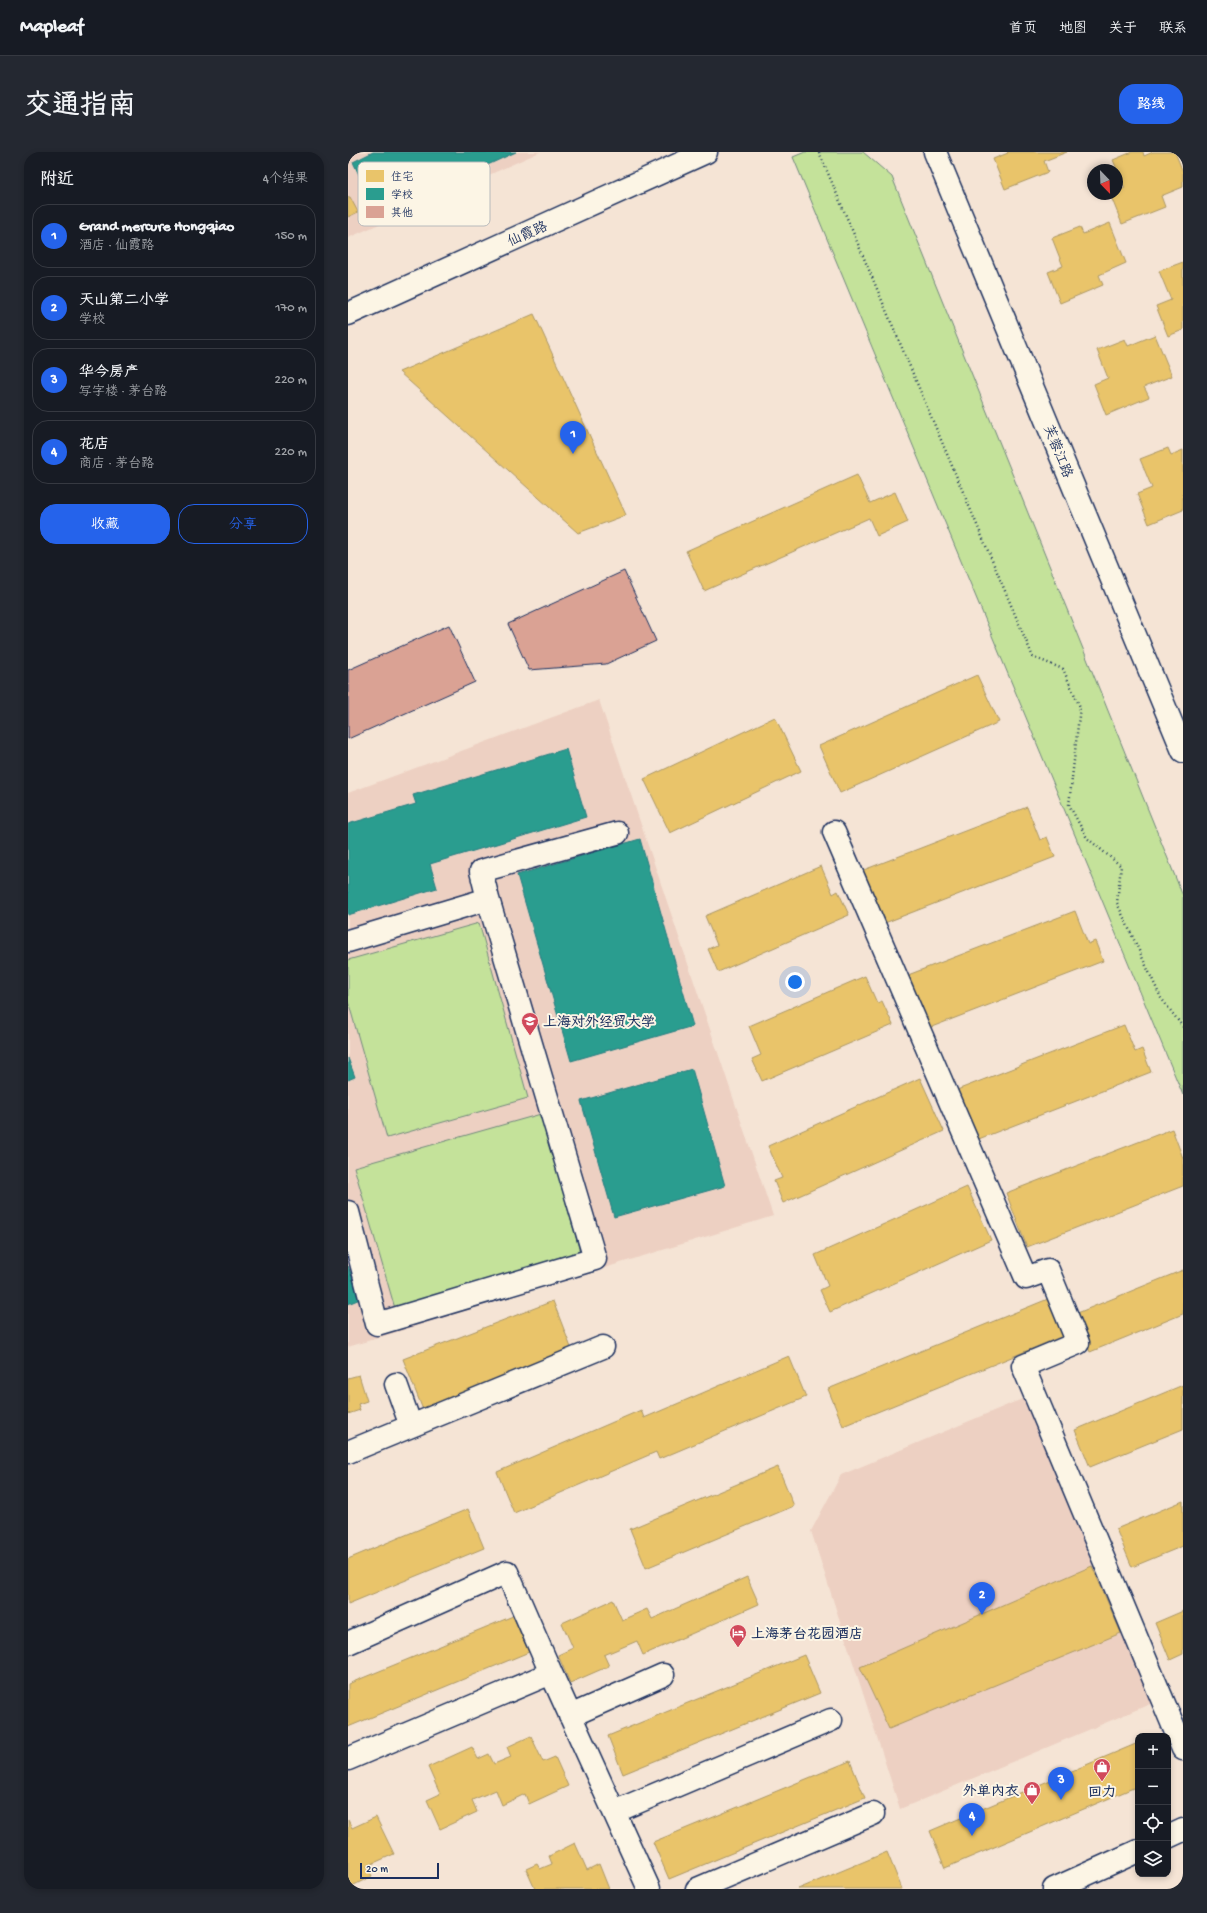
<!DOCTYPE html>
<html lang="zh">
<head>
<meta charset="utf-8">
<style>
	:root { --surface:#171b24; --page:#242831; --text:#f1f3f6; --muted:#9ea1a6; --line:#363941; --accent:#2563eb }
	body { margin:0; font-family:"Gochi Hand","LXGW WenKai TC",sans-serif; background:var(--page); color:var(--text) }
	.controls { position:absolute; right:12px; bottom:12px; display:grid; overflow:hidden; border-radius:8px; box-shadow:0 2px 6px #0003 }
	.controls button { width:36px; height:36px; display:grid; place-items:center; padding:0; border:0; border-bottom:1px solid var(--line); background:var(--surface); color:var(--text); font:20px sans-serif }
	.compass { position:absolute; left:739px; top:12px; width:36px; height:36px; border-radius:50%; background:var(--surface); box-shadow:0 2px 6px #0003; rotate:157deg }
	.scale { position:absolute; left:12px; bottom:10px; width:79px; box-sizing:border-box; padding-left:4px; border:2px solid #1b2f5e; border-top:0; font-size:11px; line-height:14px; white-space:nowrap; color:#1b2f5e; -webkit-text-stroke:3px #fcf5e5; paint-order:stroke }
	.you { position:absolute; left:447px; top:830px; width:14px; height:14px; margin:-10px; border:3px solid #fff; border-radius:50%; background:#1a73e8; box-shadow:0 0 0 6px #1a73e833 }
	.badge { display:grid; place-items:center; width:26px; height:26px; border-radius:50%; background:var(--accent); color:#fff; font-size:13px; font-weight:700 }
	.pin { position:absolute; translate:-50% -33px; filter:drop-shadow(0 1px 2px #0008) }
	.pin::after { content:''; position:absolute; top:21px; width:14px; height:12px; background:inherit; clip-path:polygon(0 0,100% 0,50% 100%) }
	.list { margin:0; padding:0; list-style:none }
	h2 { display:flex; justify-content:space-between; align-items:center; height:52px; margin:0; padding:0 16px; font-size:17px }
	h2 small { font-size:13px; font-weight:400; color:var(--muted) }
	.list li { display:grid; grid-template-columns:26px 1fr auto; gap:12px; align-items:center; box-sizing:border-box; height:64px; margin:0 8px 8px; padding:0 8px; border:1px solid var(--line); border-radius:16px }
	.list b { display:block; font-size:15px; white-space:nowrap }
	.list p { margin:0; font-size:13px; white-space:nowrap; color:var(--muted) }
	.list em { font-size:13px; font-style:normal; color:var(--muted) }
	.actions { display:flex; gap:8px; padding:12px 16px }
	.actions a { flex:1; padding:9px 0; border:1px solid var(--accent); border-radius:16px; text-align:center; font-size:14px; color:var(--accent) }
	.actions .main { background:var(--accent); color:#fff }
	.icon { flex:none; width:22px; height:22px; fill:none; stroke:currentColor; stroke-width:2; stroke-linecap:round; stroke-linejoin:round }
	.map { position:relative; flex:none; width:835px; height:1737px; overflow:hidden; border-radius:16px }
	header { display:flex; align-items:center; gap:24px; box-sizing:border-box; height:56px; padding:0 20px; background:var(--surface); border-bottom:1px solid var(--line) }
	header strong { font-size:19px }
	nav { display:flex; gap:22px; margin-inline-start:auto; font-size:14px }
	.intro { display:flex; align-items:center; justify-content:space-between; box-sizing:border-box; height:96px; padding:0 24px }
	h1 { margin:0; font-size:28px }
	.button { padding:10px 18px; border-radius:16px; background:var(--accent); color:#fff; font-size:14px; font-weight:700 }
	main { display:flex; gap:24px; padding:0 24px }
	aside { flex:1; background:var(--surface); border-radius:16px; box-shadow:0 2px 6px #0003 }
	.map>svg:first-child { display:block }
	.built { fill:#edd0c2 }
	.green { fill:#c4e29a; stroke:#70887c }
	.homes { fill:#e9c46a; stroke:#ab9766 }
	.schools { fill:#2a9d8f; stroke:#267c80 }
	.building { fill:#daa294; stroke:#1b2f5e }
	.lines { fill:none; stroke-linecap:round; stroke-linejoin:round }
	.minor-casing { stroke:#1b2f5e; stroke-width:25 }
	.major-casing { stroke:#1b2f5e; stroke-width:25 }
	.path { stroke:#1b2f5e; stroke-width:2.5; stroke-dasharray:1 3; stroke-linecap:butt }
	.minor { stroke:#fcf5e5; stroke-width:22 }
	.major { stroke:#fcf5e5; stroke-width:22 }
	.labels { text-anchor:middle; stroke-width:4; stroke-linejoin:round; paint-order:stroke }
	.street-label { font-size:14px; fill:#1b2f5e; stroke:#fcf5e5 }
	.poi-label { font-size:14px; font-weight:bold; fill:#1b2f5e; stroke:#fcf5e5; text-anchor:start }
	.key { fill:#fcf5e5; stroke:#b8babc; stroke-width:1 }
	.key-label { font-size:11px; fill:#1b2f5e }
</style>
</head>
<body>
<header>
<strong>Mapleaf</strong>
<nav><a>首页</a><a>地图</a><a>关于</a><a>联系</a></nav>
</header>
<div class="intro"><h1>交通指南</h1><a class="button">路线</a></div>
<main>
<aside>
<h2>附近<small>4个结果</small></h2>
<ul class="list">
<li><span class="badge">1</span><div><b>Grand mercure Hongqiao</b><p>酒店 · 仙霞路</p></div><em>150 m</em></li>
<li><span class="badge">2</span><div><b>天山第二小学</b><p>学校</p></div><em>170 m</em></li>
<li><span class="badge">3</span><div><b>华今房产</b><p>写字楼 · 茅台路</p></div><em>220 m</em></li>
<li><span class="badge">4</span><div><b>花店</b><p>商店 · 茅台路</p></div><em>220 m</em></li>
</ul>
<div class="actions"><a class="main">收藏</a><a>分享</a></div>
</aside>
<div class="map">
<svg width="835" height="1737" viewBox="0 0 835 1737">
	<rect width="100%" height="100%" fill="#f5e4d5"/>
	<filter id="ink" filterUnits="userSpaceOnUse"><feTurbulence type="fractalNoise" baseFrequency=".025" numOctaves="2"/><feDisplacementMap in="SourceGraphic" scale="8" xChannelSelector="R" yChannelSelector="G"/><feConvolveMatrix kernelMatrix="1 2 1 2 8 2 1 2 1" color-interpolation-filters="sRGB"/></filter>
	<g filter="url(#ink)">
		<path class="built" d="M0,0H192L0,86Z
			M251,548L425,1064L0,1195V641Z
			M686,1242L814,1547L552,1657L463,1379L493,1323Z"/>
		<path class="green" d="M457,0H515L544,25L835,744V943L445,5Z
			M131,771L180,946L39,986L0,849V808Z
			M193,962L234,1107L48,1160L6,1015Z"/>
		<path class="homes" d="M659,0H719L696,9L700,20L657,37L645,7L660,1Z
			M784,0H795L796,4L805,0H827L835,20V35L813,44L817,55L774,72L762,42H769V39L777,36L765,8Z
			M0,45H2L10,60L0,65Z
			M762,71L778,111L751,123L755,133L712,151L700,120L715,114L704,86L732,75L735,82Z
			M835,110V178L820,184L808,154L823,148L811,119Z
			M186,162L278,363L230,381L51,220Z
			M807,183L824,224L796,235L801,245L758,263L746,232L760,226L749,198L777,187L780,194Z
			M820,296L823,303L835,298V358L801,372L789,342L804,336L792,307Z
			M509,323L522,351L547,340L560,370L529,384L521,366L356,439L338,399Z
			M629,523L651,570L492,641L471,594Z
			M427,565L453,619L322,681L296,627Z
			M679,655L692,688L699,685L707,705L534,772L513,719Z
			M473,714L485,742L490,739L501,763L370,820L360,797L369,793L357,764Z
			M727,759L740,792L747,789L755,809L581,876L560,823Z
			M517,824L529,851L534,849L545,873L414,929L404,907L413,903L401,874Z
			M776,873L787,900L794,897L803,920L628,988L609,938Z
			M572,926L596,979L435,1051L426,1029L434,1026L420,994Z
			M824,977L835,1006V1034L679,1095L658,1041Z
			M619,1035L643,1088L482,1160L472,1138L480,1134L467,1103Z
			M835,1118V1162L742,1200L727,1162Z
			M700,1147L715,1184L495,1274L480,1237Z
			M205,1149L227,1206L77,1263L55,1207Z
			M441,1204L458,1245L311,1307L308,1300L166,1361L149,1320L293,1258L296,1266Z
			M11,1223L19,1249L10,1252L12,1258L0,1262V1226Z
			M835,1233V1277L742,1315L727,1278Z
			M430,1315L446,1354L298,1416L282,1377Z
			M835,1349V1394L784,1415L768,1377Z
			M120,1357L136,1396L0,1452V1407Z
			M744,1414L773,1481L541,1577L512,1515Z
			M399,1425L411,1452L295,1503L289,1489L256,1503L261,1514L222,1531L210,1503L225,1496L214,1471L265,1448L274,1468L299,1457L304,1467Z
			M835,1459V1502L822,1508L807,1471Z
			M165,1464L181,1500L0,1575V1532Z
			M456,1503L472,1541L275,1622L260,1584Z
			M183,1584L195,1610L207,1605L220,1634L181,1652L177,1642L154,1653L148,1638L124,1648L129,1660L92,1677L79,1648L92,1642L80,1615L124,1595L130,1607L141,1602L146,1612L163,1605L159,1595Z
			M790,1591V1634L597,1716L582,1679Z
			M502,1609L517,1646L321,1727L305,1690Z
			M28,1665L46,1702L19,1714L24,1724L0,1736V1668L4,1676Z
			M227,1691L239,1718L251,1712L261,1737H187L178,1717L189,1712L192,1717L204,1712L201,1704Z
			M539,1700L554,1737H450Z"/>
		<path class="schools" d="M25,0H168L30,63L5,10Z
			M218,597L238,665L82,712L89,736L0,763V672L68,652L65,643Z
			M292,687L345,874L223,909L169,723Z
			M0,906L7,925L0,928Z
			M344,917L377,1034L266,1065L233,949Z
			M0,1114L12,1147L0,1152Z"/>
		<path class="building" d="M276,419L308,489L258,512L181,518L160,472Z
			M101,473L127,530L0,587V518Z"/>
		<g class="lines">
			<defs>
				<path id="minor" d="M587,0L835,599
					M486,680L678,1126L700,1118L730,1191L675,1214L835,1597
					M0,789L140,747L133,719L269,681
					M0,1060L29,1172L247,1107L140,747
					M48,1232L63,1274
					M0,1300L255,1195
					M0,1491L159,1420L203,1521
					M222,1564L315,1523
					M0,1607L203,1521L301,1737
					M266,1660L483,1568
					M820,1685L835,1678
					M349,1737L525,1662
					M706,1737L790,1699"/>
				<path id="major" d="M0,162L358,0"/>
			</defs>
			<use href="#minor" class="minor-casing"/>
			<use href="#major" class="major-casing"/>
			<path class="path" d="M471,0L685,505L715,517L732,555L721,653L739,686L773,714L769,751L813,846L835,875"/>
			<use href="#minor" class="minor"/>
			<use href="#major" class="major"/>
		</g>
	</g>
	<defs>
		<symbol id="school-pin" viewBox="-11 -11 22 30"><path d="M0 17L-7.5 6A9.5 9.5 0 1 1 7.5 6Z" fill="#d1495b" stroke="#fcf5e5"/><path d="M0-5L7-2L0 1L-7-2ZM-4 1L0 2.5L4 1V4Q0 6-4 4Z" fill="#fff"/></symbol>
		<symbol id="hotel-pin" viewBox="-11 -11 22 30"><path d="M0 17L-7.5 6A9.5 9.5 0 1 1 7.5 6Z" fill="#d1495b" stroke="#fcf5e5"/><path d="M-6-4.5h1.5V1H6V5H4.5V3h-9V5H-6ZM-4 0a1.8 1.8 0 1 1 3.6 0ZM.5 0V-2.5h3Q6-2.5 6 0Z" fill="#fff"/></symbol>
		<symbol id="shop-pin" viewBox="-11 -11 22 30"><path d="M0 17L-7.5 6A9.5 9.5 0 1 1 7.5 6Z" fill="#d1495b" stroke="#fcf5e5"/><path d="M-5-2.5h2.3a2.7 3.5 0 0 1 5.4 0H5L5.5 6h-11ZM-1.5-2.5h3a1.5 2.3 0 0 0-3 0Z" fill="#fff"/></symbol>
	</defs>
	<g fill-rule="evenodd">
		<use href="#school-pin" x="172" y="859" width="20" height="27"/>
		<use href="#hotel-pin" x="380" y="1471" width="20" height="27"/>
		<use href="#shop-pin" x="744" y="1605" width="20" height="27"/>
		<use href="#shop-pin" x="674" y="1628" width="20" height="27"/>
	</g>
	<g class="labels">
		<g class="street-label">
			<text transform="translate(179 81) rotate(-24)" y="5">仙霞路</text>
			<text transform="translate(711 299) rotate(68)" y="5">芙蓉江路</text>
		</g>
		<g class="poi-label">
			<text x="195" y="874">上海对外经贸大学</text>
			<text x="403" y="1486">上海茅台花园酒店</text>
			<text x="671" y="1643" text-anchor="end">外单内衣</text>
			<text x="754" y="1644" text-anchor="middle">回力</text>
		</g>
	</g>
	<rect x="10" y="10" width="132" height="64" rx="6" class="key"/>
	<rect x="18" y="18" width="18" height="12" fill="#e9c46a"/>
	<rect x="18" y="36" width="18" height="12" fill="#2a9d8f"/>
	<rect x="18" y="54" width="18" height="12" fill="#daa294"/>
	<g class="key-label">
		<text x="43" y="28">住宅</text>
		<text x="43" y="46">学校</text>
		<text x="43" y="64">其他</text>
	</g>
</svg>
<div class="controls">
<button>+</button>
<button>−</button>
<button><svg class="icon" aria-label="locate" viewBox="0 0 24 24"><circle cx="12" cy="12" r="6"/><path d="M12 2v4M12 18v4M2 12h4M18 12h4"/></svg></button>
<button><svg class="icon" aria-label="layers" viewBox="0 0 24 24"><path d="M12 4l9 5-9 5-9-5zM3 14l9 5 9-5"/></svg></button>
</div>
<svg class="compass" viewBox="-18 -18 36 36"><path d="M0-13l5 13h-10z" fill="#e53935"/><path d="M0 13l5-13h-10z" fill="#9ea1a6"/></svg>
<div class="scale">20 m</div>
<div class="you"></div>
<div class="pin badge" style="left:225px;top:302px">1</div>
<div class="pin badge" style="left:634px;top:1463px">2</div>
<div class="pin badge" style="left:713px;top:1648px">3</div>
<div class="pin badge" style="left:624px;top:1684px">4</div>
</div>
</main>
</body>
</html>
